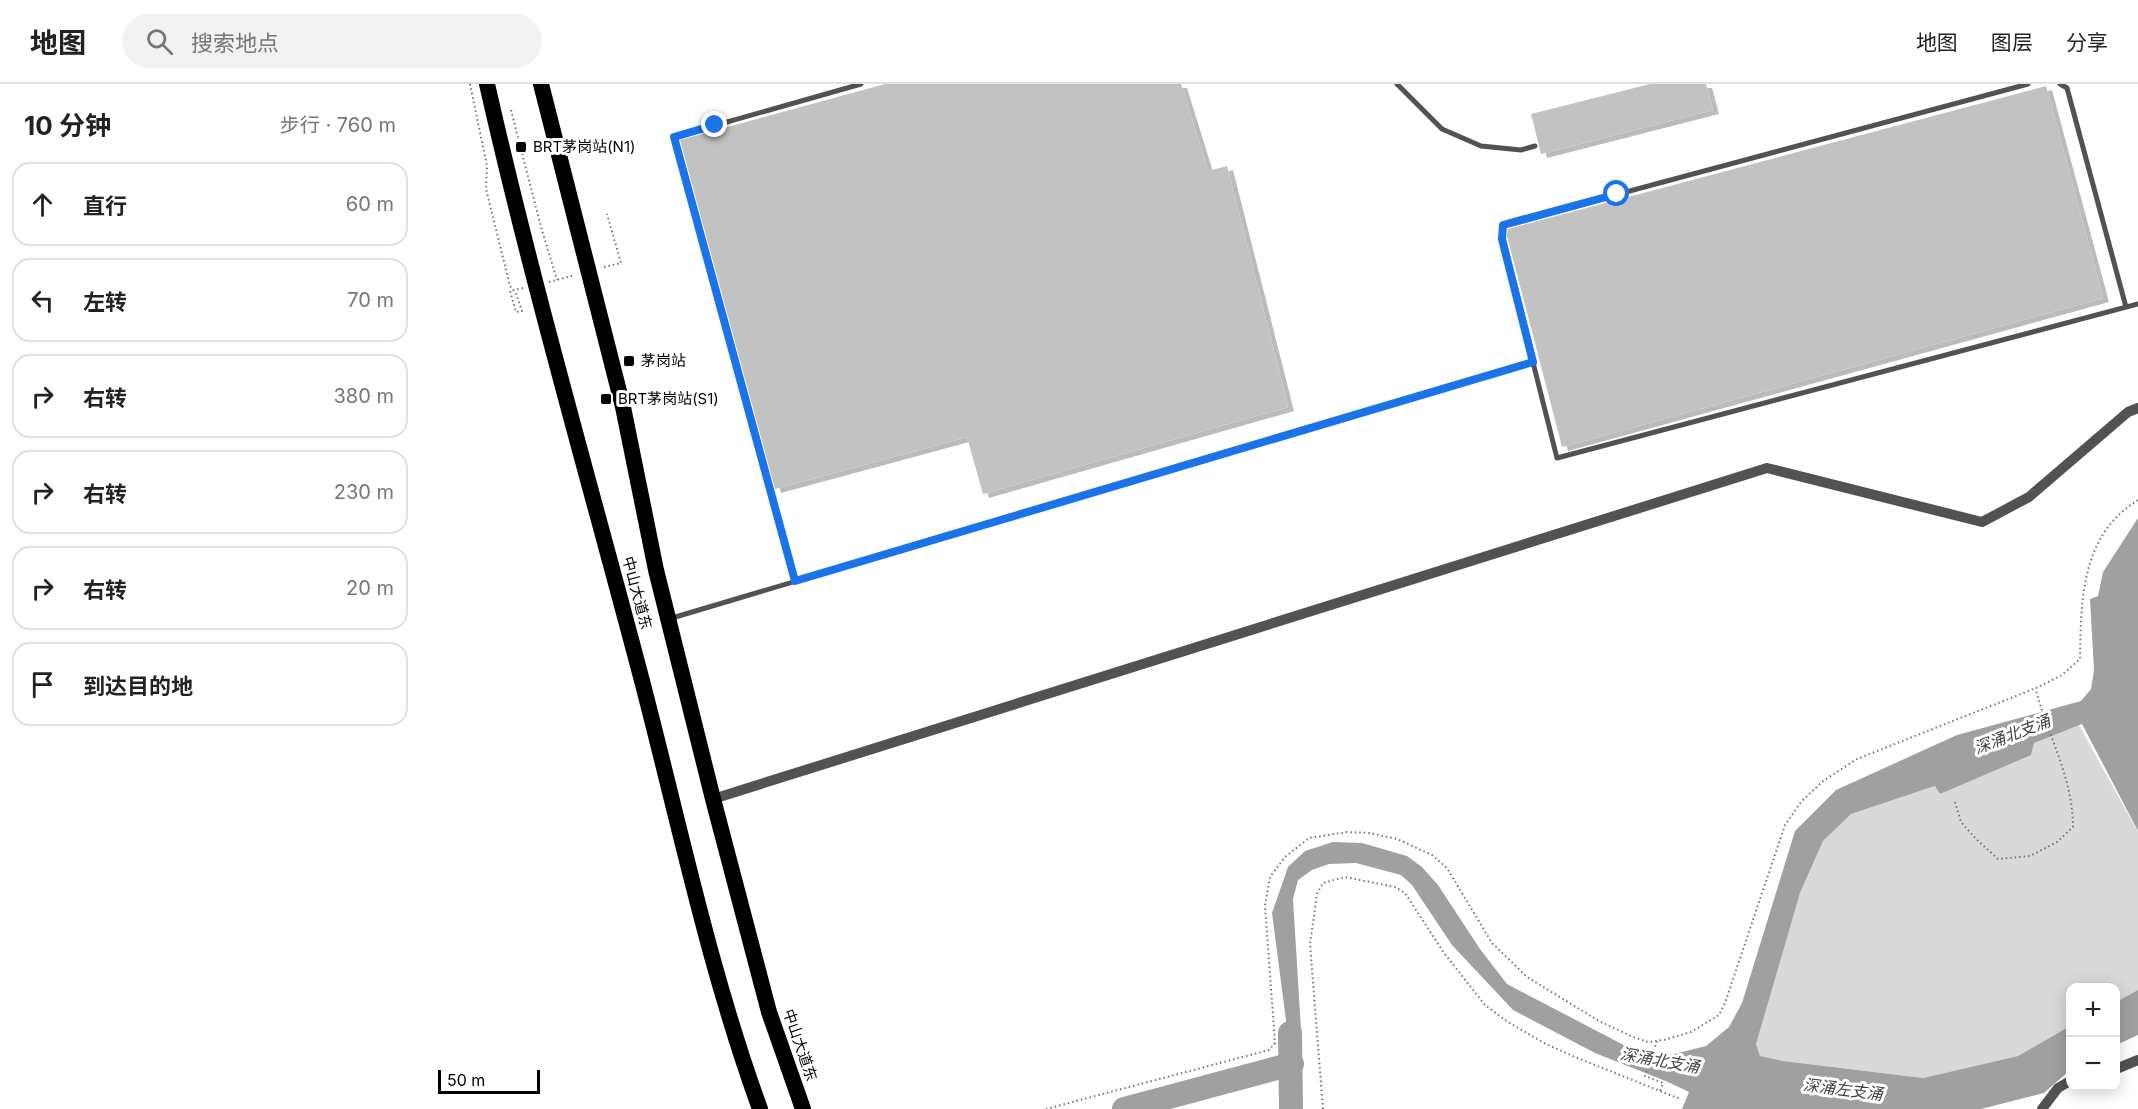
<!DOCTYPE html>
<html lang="zh">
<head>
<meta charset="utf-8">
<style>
	:root { --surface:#fff; --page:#f2f2f2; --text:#222; --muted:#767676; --line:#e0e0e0 }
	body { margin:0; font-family:Inter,"Noto Sans SC",sans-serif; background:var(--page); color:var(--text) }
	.controls { position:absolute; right:18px; bottom:18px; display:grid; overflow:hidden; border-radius:12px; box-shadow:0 3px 15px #0003 }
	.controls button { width:54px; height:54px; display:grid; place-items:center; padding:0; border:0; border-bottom:2px solid var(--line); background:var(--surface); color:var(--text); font:30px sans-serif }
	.scale { position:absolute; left:18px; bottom:15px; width:102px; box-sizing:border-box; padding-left:6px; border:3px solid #000; border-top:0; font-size:16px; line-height:21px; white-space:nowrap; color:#000; -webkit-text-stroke:4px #fff; paint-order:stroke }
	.stop { position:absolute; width:18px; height:18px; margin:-14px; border:4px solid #1a73e8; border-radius:50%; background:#fff }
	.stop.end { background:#1a73e8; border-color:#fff; box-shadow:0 2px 6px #0008 }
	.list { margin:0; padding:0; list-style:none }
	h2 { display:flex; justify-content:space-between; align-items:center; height:78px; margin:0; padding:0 24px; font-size:26px }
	h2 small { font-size:20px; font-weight:400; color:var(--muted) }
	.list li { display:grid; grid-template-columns:39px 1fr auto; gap:18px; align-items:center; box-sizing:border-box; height:84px; margin:0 12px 12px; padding:0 12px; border:2px solid var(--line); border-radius:18px }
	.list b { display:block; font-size:22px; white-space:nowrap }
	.list em { font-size:20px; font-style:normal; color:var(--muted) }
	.icon { flex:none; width:33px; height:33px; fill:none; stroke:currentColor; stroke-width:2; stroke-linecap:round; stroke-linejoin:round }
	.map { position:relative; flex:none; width:1718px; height:1025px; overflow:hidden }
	header { display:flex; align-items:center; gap:36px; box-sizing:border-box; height:84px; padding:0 30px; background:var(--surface); border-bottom:2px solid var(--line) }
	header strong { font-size:28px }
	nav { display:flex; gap:33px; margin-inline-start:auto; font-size:21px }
	.search { width:420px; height:54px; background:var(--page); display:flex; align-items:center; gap:15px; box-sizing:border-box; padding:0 21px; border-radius:33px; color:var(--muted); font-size:22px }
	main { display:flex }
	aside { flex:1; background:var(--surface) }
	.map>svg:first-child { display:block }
	.green { fill:#d9d9d9 }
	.water { fill:#a0a0a0 }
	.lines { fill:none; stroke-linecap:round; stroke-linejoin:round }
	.river { stroke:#a0a0a0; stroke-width:24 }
	.building { fill:#c2c2c2; filter:url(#shadow) }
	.path { stroke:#747474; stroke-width:2; stroke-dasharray:1.5 3; stroke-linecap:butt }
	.service { stroke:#525252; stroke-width:5 }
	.minor { stroke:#525252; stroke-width:10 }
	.trunk { stroke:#000; stroke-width:16 }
	.route { stroke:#1a73e8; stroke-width:8 }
	.poi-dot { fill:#000; stroke:#fff; stroke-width:2 }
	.labels { text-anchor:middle; stroke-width:6; stroke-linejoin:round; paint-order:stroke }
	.poi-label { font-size:15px; fill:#000; stroke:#fff; text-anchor:start }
	.street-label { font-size:15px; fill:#000; stroke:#fff }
	.water-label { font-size:16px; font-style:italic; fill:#414141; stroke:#fff }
</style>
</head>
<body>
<header>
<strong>地图</strong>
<div class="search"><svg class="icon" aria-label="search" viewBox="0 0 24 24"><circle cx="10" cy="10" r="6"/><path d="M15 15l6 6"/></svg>搜索地点</div>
<nav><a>地图</a><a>图层</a><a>分享</a></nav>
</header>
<main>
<aside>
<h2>10 分钟<small>步行 · 760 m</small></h2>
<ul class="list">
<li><svg class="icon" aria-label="ahead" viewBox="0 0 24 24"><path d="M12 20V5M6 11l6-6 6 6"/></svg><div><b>直行</b></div><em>60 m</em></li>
<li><svg class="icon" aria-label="left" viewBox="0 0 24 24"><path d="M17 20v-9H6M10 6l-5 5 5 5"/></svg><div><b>左转</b></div><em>70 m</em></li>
<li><svg class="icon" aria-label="right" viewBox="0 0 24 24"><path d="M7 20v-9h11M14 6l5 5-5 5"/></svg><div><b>右转</b></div><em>380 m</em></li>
<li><svg class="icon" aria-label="right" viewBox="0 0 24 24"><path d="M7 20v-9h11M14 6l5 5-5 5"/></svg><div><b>右转</b></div><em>230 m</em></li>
<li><svg class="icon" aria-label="right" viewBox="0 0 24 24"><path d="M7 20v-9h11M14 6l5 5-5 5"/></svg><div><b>右转</b></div><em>20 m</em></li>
<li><svg class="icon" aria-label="arrive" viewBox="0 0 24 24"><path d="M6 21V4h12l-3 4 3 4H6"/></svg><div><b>到达目的地</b></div></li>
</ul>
</aside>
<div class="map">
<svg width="1718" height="1025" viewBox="0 0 1718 1025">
	<defs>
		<filter id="shadow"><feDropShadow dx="6" dy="4" stdDeviation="0" flood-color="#0004"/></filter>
	</defs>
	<rect width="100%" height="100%" fill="#fff"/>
	<path class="green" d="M1659,641L1718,748V906L1696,918V904H1650V942L1598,972L1503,994L1363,977L1340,972L1336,960L1343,934L1380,809L1403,757L1431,730L1516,702L1520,710L1614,659Z"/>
	<path class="water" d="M1718,434V747L1662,640L1614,659L1611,671L1520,710L1515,702L1431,730L1403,757L1380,809L1336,960L1340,972L1363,977L1503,994L1598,972L1650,942V986L1624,1009L1561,1025H1262L1269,1008L1248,998L1175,969L1093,926L1032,861L992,801L981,791L936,779L909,780L892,786L878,796L873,815L882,962V1025H874L876,1013L852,829L868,783L885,767L913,758L942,759L987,772L1002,783L1018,801L1060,865L1087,900L1217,968L1254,970L1286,962L1309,943L1322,919L1375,747L1416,706L1537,651L1661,617L1671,605L1674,586L1670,515L1678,512L1683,488Z
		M1718,906V951L1696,961V918Z"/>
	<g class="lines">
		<path class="river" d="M870,949L871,1025
			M704,1025L872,980"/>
	</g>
	<path class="building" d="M465,0H761L788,87L807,82L868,323L563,410L547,353L355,405L260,56Z
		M1230,0H1286L1293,26L1121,70L1111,30Z
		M1626,2L1683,214L1142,363L1087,152L1088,145Z"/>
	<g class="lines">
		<path class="path" d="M50,0L67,82L66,105L90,202L96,209L102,227L96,228L90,207L103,204
			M91,26L121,143L137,196
			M184,183L201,179L187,130
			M129,198L155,191
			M1535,718L1541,738L1557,756L1578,775L1610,772L1637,758L1653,743C1653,694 1628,652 1616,606
			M1237,957L1225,992L1243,999L1240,1007
			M626,1025L849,966L855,959L845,822L850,793L865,773L889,754L927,748L949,749L977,755L1012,771L1027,784L1072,859L1107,893L1179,937L1213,953L1228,958L1244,956L1271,948L1299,931L1305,919L1365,741L1381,718L1403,697L1437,675L1616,604L1642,591L1660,575C1661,515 1661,451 1718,416
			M903,1025L890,860L897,810L903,799L925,793L975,803L985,809L1024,869L1065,921L1088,938L1124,959L1155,973L1260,1015"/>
		<path class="service" d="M977,0L1022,45L1061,62L1101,66L1115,62
			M1608,0L1083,141L1082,155L1137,374L1718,220
			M1640,0L1647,4L1706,223
			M375,497L254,53L441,0
			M252,534L1113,278"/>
		<path class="minor" d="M293,715L1347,384L1562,438L1609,413L1708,328L1718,324
			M1696,985L1718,976
			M1622,1025L1638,1004L1650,997"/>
		<path class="trunk" d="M67,0C112,199 169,396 221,593C259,738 289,885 340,1025
			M121,0L203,323L236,486L293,715L349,928L383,1025"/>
	</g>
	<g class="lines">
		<path class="route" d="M295,41L254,53L375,497L1113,278L1082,155L1083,141L1197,110"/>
	</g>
	<g class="poi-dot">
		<rect x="95" y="57" width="12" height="12" rx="3"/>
		<rect x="203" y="271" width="12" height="12" rx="3"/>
		<rect x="180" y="309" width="12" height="12" rx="3"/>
	</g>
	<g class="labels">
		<g class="poi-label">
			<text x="113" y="68">BRT茅岗站(N1)</text>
			<text x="221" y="282">茅岗站</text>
			<text x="198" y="320">BRT茅岗站(S1)</text>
		</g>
		<g class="street-label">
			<text transform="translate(217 509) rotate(75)" y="5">中山大道东</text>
			<text transform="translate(380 961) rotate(71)" y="5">中山大道东</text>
		</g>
		<g class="water-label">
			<text transform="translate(1592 650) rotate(-21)" y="6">深涌北支涌</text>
			<text transform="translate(1240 976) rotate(10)" y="6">深涌北支涌</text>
			<text transform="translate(1423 1005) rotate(7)" y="6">深涌左支涌</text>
		</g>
	</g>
</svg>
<div class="controls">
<button>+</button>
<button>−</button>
</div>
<div class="scale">50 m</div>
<div class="stop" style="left:1197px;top:110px"></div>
<div class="stop end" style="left:295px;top:41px"></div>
</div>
</main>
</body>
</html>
